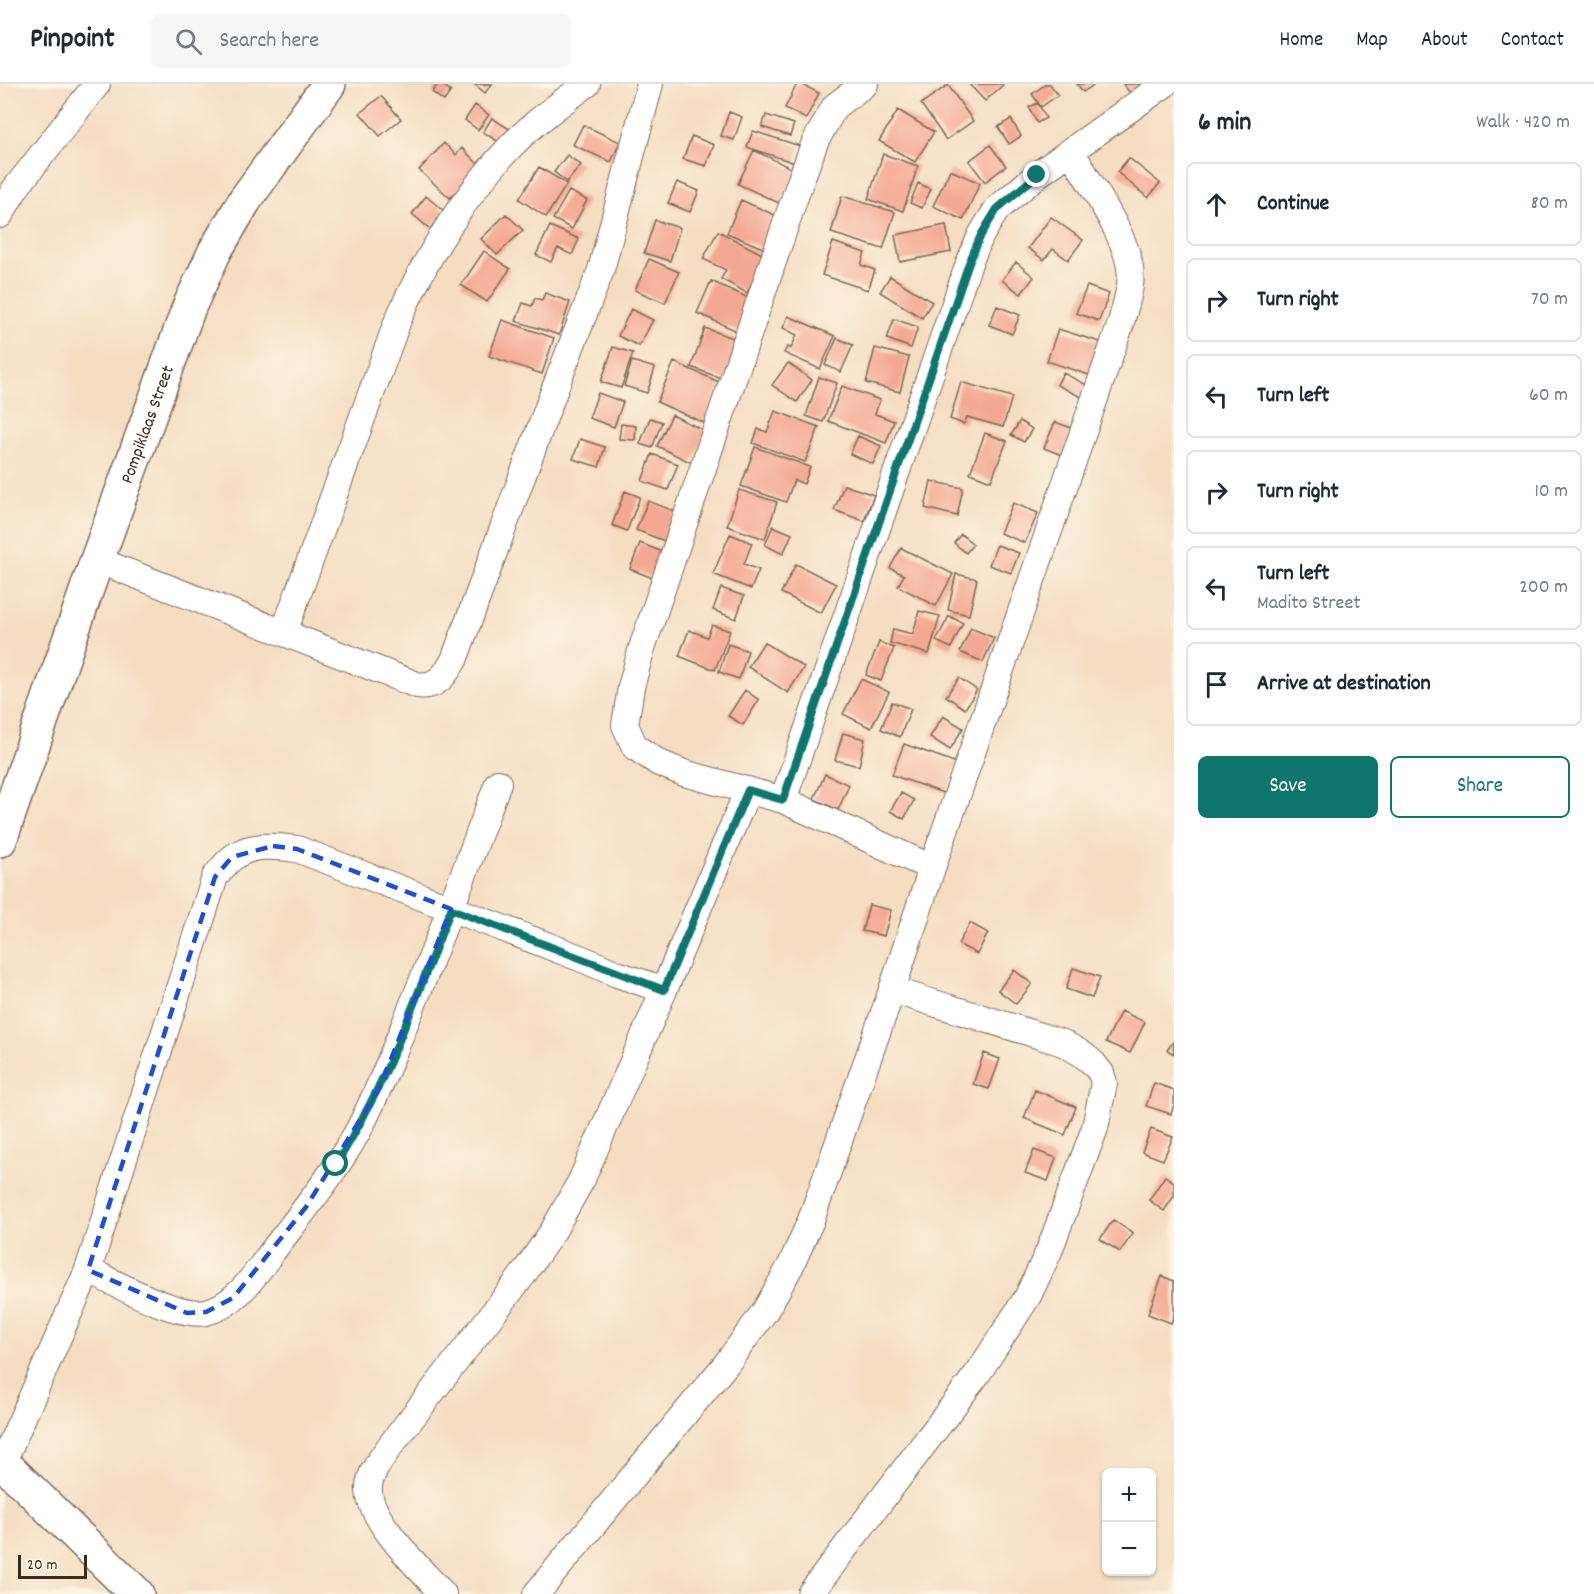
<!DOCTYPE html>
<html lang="en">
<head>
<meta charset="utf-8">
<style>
	:root { --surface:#fff; --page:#f6f6f7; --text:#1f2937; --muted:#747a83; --line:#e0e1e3; --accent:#0f766e }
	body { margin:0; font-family:Dekko,sans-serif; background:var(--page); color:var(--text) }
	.controls { position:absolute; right:18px; bottom:18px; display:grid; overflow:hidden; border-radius:9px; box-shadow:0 2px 4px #0004 }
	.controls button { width:54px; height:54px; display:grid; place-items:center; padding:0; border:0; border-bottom:2px solid var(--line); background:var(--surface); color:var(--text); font:30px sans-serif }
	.scale { position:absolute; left:18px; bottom:15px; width:69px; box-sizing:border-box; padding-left:6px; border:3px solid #3b2a1e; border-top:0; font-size:16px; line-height:21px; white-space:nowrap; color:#3b2a1e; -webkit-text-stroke:4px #fcf5e5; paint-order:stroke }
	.stop { position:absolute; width:18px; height:18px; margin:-14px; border:4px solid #0f766e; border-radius:50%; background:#fff }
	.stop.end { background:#0f766e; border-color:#fff; box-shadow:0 2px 6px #0008 }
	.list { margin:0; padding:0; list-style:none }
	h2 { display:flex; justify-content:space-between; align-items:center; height:78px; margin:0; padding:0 24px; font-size:26px }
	h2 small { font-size:20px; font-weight:400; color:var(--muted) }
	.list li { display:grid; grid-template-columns:39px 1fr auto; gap:18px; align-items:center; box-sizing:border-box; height:84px; margin:0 12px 12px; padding:0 12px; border:2px solid var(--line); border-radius:9px }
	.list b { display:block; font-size:22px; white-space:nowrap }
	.list p { margin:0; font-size:20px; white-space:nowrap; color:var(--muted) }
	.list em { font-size:20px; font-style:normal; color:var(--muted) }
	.actions { display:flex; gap:12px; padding:18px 24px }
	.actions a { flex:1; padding:14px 0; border:2px solid var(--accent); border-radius:9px; text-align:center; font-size:21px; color:var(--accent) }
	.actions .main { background:var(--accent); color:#fff }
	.icon { flex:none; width:33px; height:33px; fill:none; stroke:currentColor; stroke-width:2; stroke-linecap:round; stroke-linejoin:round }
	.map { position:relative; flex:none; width:1174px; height:1510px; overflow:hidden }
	header { display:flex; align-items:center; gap:36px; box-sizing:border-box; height:84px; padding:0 30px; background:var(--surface); border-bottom:2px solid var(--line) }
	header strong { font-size:28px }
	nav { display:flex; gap:33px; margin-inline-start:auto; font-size:21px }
	.search { width:420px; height:54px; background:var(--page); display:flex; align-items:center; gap:15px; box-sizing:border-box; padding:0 21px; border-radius:9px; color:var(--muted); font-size:22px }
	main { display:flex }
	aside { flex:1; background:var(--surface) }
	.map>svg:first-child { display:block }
	.building { fill:#f4a893 }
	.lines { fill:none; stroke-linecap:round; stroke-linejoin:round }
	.street-casing { stroke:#7c6957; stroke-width:28 }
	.secondary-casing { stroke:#7c6957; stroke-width:36 }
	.street { stroke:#fff; stroke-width:26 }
	.secondary { stroke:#fff; stroke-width:33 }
	.route { stroke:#0f766e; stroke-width:8 }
	.marked { fill:none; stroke:#1d4ed8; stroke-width:4.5; stroke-dasharray:12 8; stroke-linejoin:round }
	.labels { text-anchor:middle; stroke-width:4.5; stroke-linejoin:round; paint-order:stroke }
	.street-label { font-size:18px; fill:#3b2a1e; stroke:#fcf5e5 }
</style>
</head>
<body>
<header>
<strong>Pinpoint</strong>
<div class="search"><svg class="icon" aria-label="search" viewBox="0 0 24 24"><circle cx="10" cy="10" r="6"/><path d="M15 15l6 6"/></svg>Search here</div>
<nav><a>Home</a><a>Map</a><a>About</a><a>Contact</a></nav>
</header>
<main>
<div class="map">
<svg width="1174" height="1510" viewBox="0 0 1174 1510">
	<rect width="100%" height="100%" fill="#fcf5e5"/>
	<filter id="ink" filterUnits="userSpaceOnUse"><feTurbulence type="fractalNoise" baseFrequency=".0167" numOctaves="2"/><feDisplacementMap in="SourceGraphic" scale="12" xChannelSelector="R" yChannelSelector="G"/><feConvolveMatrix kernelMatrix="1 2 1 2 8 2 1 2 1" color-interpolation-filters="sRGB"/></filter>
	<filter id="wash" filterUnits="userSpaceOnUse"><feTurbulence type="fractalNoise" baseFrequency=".008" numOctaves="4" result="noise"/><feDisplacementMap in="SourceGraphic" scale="24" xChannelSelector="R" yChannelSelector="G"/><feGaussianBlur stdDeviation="1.35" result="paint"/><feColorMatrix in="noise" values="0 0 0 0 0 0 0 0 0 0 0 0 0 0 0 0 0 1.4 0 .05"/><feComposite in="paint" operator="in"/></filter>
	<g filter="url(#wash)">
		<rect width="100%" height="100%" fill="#f5ddc2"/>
		<g id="blocks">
			<path class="building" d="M438,0H441L451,7L444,17L432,8Z
				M474,0H492L485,9Z
				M797,0H801L819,9L806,35L785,24Z
				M969,0H1002L1003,1L985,17Z
				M1046,0H1050L1058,11L1041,23L1032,10Z
				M1077,0H1095L1083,8Z
				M1123,0H1143L1130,9Z
				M948,1L973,37L946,56L921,20Z
				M381,12L401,35L380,52L360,29Z
				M1038,19L1046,34L1037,39L1029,23Z
				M475,21L489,31L478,46L465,36Z
				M898,26L934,48L915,78L879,57Z
				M729,28L742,33L734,56L721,52Z
				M766,31L794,40L790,52L762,43Z
				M492,34L511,46L502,60L483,48Z
				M1011,35L1021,52L1009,60L998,43Z
				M583,41L620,58L611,78L573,61Z
				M753,47L800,62L795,79L747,63Z
				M692,52L714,61L706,82L683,75Z
				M444,59L456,71L462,64L480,82L450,114L419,86Z
				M990,61L1006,82L985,98L969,77Z
				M754,66L797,87L781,120L738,100Z
				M883,70L918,82L903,127L868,115Z
				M567,71L581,81L567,98L554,88Z
				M1129,74L1160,99L1148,114L1117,88Z
				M539,83L567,100L546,133L519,115Z
				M950,86L980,99L963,136L933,122Z
				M677,98L699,107L690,128L668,119Z
				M918,99L931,105L922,124L910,119Z
				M569,107L587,116L572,145L553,135Z
				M426,112L444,127L430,145L412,130Z
				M842,112L895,128L883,165L831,149Z
				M741,116L779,133L765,165L727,149Z
				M506,130L523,146L497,171L481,155Z
				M1051,133L1083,156L1068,176L1053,165L1044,176L1028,164Z
				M655,136L680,144L670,177L644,169Z
				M946,141L951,168L900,178L895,151Z
				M550,142L579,155L572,171L558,164L551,178L536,171Z
				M718,147L766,172L747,209L721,195L726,186L703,175Z
				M833,158L865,169L861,181L875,186L868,206L822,191Z
				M484,167L510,185L487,218L461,201Z
				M649,175L679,188L665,219L635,206Z
				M1016,178L1034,193L1021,210L1002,196Z
				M890,192L932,218L922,234L880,208Z
				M711,197L753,216L739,248L697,229Z
				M1087,202L1109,210L1099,237L1076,229Z
				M545,209L570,218L559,251L516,237L523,219L532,222L535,214L542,216Z
				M997,222L1020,231L1012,250L989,241Z
				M631,225L653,236L639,262L618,252Z
				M788,232L835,252L820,285L784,269L787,263L791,264L797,251L783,244Z
				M894,235L918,243L911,264L887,255Z
				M502,236L554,254L542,290L489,272Z
				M705,244L750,260L726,296L691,283Z
				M1058,245L1103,259L1092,292L1047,277Z
				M837,254L853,261L841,288L825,281Z
				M613,263L633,269L621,304L601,298Z
				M875,264L909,273L900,308L866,299Z
				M632,277L655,284L647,309L624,302Z
				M674,278L721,299L704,339L657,318Z
				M788,279L812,296L797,318L772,301Z
				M1063,289L1093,304L1087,316L1057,301Z
				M819,293L837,299L823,338L806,332Z
				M961,298L1012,313L1003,343L967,333L964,340L950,335Z
				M842,302L880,316L875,330L894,337L886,359L828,337Z
				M598,309L623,318L614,343L589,334Z
				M775,327L819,343L805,378L753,359L758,345L767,348Z
				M672,331L707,348L692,379L657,362Z
				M650,334L662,338L652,364L640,360Z
				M1020,337L1032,345L1024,358L1011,351Z
				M1055,338L1077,346L1067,373L1044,364Z
				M621,340L636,342L635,356L619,355Z
				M985,349L1007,357L991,397L970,389Z
				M858,352L881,362L873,380L850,370Z
				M580,355L605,363L599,383L573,375Z
				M755,363L810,383L804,400L794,396L786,418L741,402Z
				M652,370L678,380L668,406L642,397Z
				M931,397L963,404L957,432L925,424Z
				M844,401L874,411L864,437L834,426Z
				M739,406L777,418L765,455L727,442Z
				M625,407L640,413L627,447L612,441Z
				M648,417L687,432L675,461L636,446Z
				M1013,419L1038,429L1025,459L1000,449Z
				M773,442L792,450L783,470L765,461Z
				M730,450L752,459L744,480L759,486L751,505L713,490Z
				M961,450L973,460L966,469L954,459Z
				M640,459L665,469L655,495L630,485Z
				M997,461L1019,469L1011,489L989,481Z
				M901,464L953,490L936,522L898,502L904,491L890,484Z
				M796,480L836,500L821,529L781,509Z
				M956,490L977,495L969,531L948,526Z
				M721,504L744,512L736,535L713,526Z
				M919,527L940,532L929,570L890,559L893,545L913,550Z
				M949,532L963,539L951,564L936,557Z
				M712,541L730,547L715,586L679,572L689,546L707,553Z
				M971,544L994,554L983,578L960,568Z
				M764,558L804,583L788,609L748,583Z
				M879,558L894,564L881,597L866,591Z
				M728,560L748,567L739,595L719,588Z
				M959,594L977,606L965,625L946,612Z
				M861,595L889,608L871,644L843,630Z
				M745,606L759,616L743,641L728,632Z
				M892,618L911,625L900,653L881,645Z
				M943,632L963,644L950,666L930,653Z
				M843,649L865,655L859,682L835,676Z
				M904,660L957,679L946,710L892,691Z
				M825,690L849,701L838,726L814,715Z
				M901,709L914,716L904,735L890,727Z
				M869,821L891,826L884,852L862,847Z
				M970,839L988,849L977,870L958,860Z
				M1073,884L1100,893L1092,914L1066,905Z
				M1014,886L1032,900L1016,920L998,906Z
				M1121,927L1145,938L1130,969L1106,958Z
				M1174,957V970L1167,966Z
				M984,969L1000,975L989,1005L973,1000Z
				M1154,999L1174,1006V1020L1171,1030L1146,1022Z
				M1035,1006L1076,1023L1065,1051L1024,1034Z
				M1151,1045L1173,1053L1163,1076L1142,1068Z
				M1034,1066L1056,1074L1048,1097L1025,1089Z
				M1165,1092L1174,1098V1112L1164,1127L1149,1116Z
				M1113,1136L1133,1149L1120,1168L1100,1155Z
				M1162,1192L1174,1197V1231L1171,1239L1148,1230Z"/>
		</g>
	</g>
	<g filter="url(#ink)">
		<use href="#blocks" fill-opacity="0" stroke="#7c6957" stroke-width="1.5"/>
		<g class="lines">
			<defs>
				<path id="street" d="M865,0L835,22L815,58L799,101L641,567L631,603L625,641L635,663L659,679L684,689L783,716L932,784
					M0,131L15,105L97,0
					M97,476L417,601C436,604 445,592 454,576L557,299L601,186L650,0
					M284,548L398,236C425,174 465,110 512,61C535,38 561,19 587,0
					M783,716L969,179L981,151L997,125L1037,91L1165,0
					M664,906L748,706
					M88,1186C115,1199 178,1234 206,1228C238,1221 257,1187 275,1164C304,1126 336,1087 359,1045C381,1003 397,959 415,915C444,844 471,771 498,699
					M3,1378L88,1186L215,793C220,787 225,780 231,775C249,759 275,762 297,765L585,876L617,890L664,906L582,1095L553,1147L522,1192L390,1362C382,1374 370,1388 369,1403C366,1434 423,1488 443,1510
					M536,1510L727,1279L765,1227L791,1181L811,1136L892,906L932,784L1121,239C1125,221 1133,202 1130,184C1126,151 1088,97 1071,67
					M810,1510L978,1289L1028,1212L1049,1167L1095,1044L1104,999L1101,989L1093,979L1082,970L1063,959L892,906"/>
				<g id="secondary">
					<path id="s1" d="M0,756L97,476L189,223L215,167L245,116L329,0"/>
					<path d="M0,1376L137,1510"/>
				</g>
			</defs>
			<use href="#street" class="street-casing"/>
			<use href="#secondary" class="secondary-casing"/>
			<use href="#street" class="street"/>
			<use href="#secondary" class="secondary"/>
		</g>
	</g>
	<g class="lines" filter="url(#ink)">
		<path class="route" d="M336,1080C387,1001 416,912 451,825L664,906L748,706L783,716L969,179L981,151L997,125L1037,91"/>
	</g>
	<path class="marked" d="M273,762L297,765L451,825L379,1005L306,1123L233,1214L206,1228L187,1229L88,1186L215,793L232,773Z"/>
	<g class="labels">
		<g class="street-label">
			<text dy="6" stroke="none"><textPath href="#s1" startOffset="441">Pompiklaas Street</textPath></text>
		</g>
	</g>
</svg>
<div class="controls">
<button>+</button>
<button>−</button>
</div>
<div class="scale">20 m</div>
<div class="stop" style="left:336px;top:1080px"></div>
<div class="stop end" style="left:1037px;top:91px"></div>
</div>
<aside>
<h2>6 min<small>Walk · 420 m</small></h2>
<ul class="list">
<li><svg class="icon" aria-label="ahead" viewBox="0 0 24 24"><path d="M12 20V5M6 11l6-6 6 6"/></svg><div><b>Continue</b></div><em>80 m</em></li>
<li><svg class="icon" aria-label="right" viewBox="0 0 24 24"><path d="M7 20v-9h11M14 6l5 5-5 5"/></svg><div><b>Turn right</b></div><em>70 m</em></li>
<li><svg class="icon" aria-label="left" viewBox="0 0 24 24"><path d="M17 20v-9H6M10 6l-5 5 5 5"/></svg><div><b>Turn left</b></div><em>60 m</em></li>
<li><svg class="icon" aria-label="right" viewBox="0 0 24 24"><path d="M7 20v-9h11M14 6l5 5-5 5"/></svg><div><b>Turn right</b></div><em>10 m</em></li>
<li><svg class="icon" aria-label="left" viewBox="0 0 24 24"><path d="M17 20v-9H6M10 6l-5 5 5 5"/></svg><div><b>Turn left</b><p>Madito Street</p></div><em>200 m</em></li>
<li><svg class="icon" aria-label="arrive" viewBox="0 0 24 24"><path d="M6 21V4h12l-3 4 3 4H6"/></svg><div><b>Arrive at destination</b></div></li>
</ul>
<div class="actions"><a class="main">Save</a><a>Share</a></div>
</aside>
</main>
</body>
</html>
